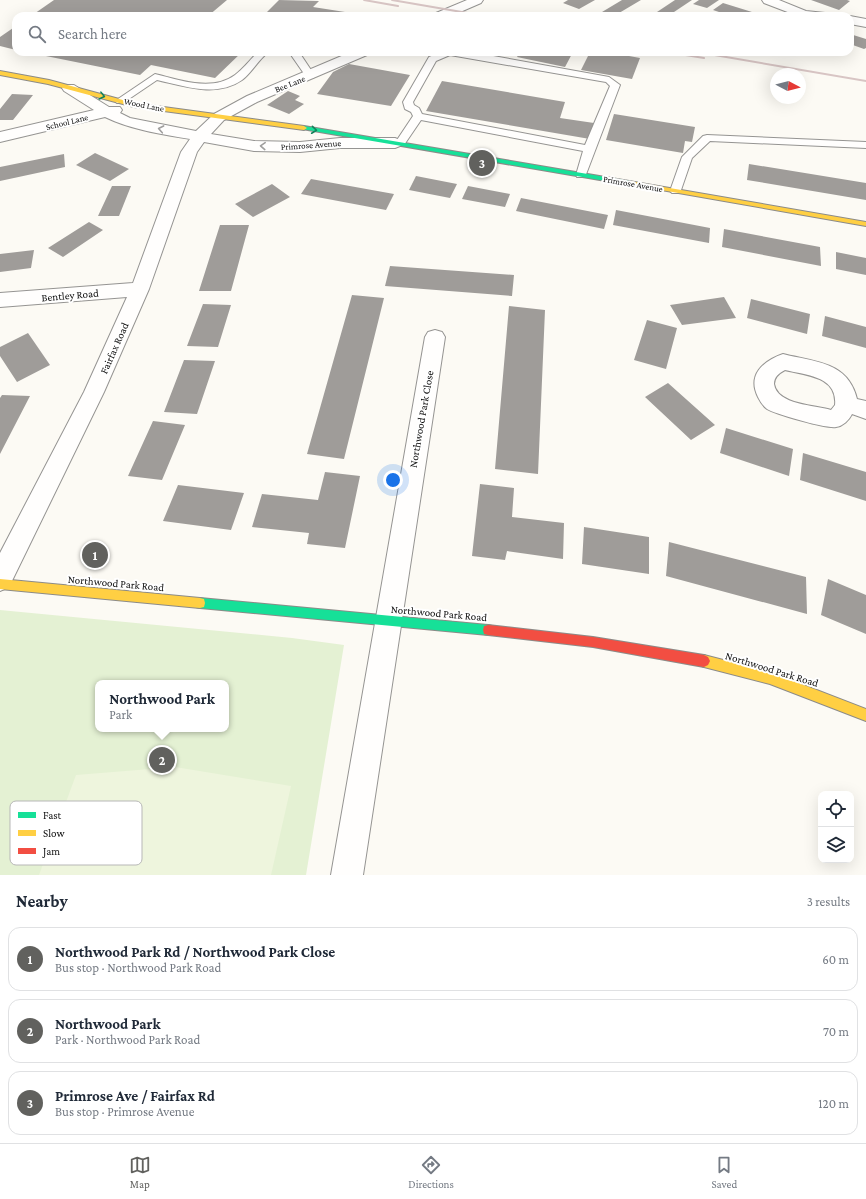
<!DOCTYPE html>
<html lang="en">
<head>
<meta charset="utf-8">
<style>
	:root { --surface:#fff; --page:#f6f6f7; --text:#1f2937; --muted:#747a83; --line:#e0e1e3; --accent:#61615e }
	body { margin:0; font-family:"Crimson Pro",serif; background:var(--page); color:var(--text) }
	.controls { position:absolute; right:12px; bottom:12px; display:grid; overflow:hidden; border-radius:8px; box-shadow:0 4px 16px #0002 }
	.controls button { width:36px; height:36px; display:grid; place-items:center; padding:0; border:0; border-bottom:1px solid var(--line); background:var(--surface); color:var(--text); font:20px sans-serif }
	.compass { position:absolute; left:770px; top:68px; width:36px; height:36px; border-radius:50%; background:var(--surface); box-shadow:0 4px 16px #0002; rotate:97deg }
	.you { position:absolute; left:393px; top:480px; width:14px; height:14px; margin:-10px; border:3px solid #fff; border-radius:50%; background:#1a73e8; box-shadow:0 0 0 6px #1a73e833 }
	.badge { display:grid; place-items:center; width:26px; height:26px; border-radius:50%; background:var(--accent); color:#fff; font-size:13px; font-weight:700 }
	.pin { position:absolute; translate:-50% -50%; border:2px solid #fff; box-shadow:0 1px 4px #0006 }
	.popup { position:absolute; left:95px; top:680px; width:134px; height:52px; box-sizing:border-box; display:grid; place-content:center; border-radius:8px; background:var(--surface); filter:drop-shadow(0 1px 3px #0005); font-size:13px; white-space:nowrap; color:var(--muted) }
	.popup b { font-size:15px; color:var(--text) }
	.popup::after { content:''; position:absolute; left:50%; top:100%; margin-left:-8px; border:8px solid transparent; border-top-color:var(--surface) }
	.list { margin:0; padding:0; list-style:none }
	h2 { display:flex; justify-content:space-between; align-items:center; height:52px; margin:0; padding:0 16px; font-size:17px }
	h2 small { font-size:13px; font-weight:400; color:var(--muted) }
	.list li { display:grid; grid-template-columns:26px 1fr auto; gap:12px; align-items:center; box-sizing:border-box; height:64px; margin:0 8px 8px; padding:0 8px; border:1px solid var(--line); border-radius:12px }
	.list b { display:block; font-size:15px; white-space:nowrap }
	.list p { margin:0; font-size:13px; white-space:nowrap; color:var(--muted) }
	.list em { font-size:13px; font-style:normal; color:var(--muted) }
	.icon { flex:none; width:22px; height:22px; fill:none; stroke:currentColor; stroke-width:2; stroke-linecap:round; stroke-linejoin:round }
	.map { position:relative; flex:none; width:866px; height:875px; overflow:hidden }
	.search { position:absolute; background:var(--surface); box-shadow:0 4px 16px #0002; left:12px; right:12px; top:12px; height:44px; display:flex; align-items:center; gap:10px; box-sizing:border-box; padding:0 14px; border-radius:12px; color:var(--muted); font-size:15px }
	.sheet { height:268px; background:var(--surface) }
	nav { display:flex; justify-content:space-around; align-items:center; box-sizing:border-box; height:56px; border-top:1px solid var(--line); background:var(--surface); font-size:11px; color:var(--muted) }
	nav a { display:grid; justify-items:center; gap:2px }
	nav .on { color:var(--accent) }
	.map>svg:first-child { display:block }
	.green { fill:#e4f1d3; fill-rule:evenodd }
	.pitch { fill:#eef5dd }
	.building { fill:#9f9c99 }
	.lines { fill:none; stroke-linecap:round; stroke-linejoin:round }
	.lane-casing { stroke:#959492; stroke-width:2 }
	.street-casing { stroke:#959492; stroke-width:2 }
	.fast-casing { stroke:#8c8b88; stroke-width:2 }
	.slow-casing { stroke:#8c8b88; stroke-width:2 }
	.jam-casing { stroke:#8c8b88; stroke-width:2 }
	.lane { fill:#fffefd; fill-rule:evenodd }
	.street { fill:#fffefd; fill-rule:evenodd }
	.fast { fill:#16e098; fill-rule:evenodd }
	.slow { fill:#ffcf43; fill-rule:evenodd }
	.jam { fill:#f24e42; fill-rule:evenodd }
	.rail { stroke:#d8c5c4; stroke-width:2 }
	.oneway { stroke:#12825a }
	.oneway2 { stroke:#9f9e9d }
	.labels { text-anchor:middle; stroke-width:4; stroke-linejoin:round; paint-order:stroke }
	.far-street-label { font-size:9px; fill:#0e0e0e; stroke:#fff }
	.street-label { font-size:11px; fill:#0e0e0e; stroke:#fff }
	.key { fill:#fff; stroke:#b7b7b7; stroke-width:1 }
	.key-label { font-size:11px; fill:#0e0e0e }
</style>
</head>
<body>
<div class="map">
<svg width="866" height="875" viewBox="0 0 866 875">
	<rect width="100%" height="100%" fill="#fcfaf4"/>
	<path class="green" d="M0,610L292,638L344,645L306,875H0ZM98,683H226V729H98Z"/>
	<path class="pitch" d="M175,767L291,786L271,875H39L76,775Z"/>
	<path class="building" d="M54,0H227L208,16H31Z
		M279,0L319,1L313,7L345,12L341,16H263Z
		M568,0H595L579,9L563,3Z
		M622,0H641L614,16L602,12Z
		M675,0H692L668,16H651Z
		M699,0H719L707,8L693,4Z
		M811,0H847L850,1L839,10Z
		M723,3L752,12L747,16H731L713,10Z
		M16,26V50L0,46V37Z
		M850,34L866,39V48L864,49L850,44Z
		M242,52L215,78L151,65L140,75L31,53Z
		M493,52H512L510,56Z
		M520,52H573L565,67L517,57Z
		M590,52H607L640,58L632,79L581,70Z
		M349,64L410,75L391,106L317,94L333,72Z
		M442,81L565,102L560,118L594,123L590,139L426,111Z
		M288,91L300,96L295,100L304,104L289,114L267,105Z
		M12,94L33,95L13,120H0V109Z
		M614,114L695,127L692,142L685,141L683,153L606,140Z
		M95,153L129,169L110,181L76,165Z
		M64,154L65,167L0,181V167Z
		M749,164L866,183V200L747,180Z
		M416,176L457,184L450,198L409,190Z
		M311,179L394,194L386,210L301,194Z
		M272,184L290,197L253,217L235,204Z
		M112,186H131L119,216H98Z
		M468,186L510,194L505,207L462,199Z
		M521,198L608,215L604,229L516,211Z
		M616,210L710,228L709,243L613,225Z
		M89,222L103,230L63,257L48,248Z
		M220,225H249L231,291H199Z
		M724,229L820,247L821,266L722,247Z
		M34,250L31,268L0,272V254Z
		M836,252L866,258V275L836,269Z
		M390,266L514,275L512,296L385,286Z
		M352,295L384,298L344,459L307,454Z
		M724,297L736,318L682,325L670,305Z
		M751,299L810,314L807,334L747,318Z
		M203,304L231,305L218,347L187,346Z
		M509,306L545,310L538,474L495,469Z
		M825,316L866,327V348L822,336Z
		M647,320L677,328L666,369L634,360Z
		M28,333L50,365L17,382L0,356V347Z
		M184,360L215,361L197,414L164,412Z
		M668,383L715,425L691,440L645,397Z
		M2,395L30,396L0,454V398Z
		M153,421L185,425L162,480L128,476Z
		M726,428L793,449L789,476L720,453Z
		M803,453L866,472V501L800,480Z
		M325,472L360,476L345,548L307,544L309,533L252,527L262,494L318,500Z
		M480,484L514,488L512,517L564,523L563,559L507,551L505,560L472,556Z
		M178,485L244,493L231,530L163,521Z
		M584,527L649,537V574L582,564Z
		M669,542L806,577L807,614L666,576Z
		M828,579L866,595V634L821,615Z"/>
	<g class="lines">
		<defs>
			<path id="lane" d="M260,52L265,55L263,57C256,64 250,74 242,80C216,98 184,86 157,80L123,103H117L115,101L155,74C180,80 212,92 235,75C243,69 250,60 257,53Z
				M289,52H299L315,76L313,78H307Z
				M441,52H471L609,77L620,85L585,177H577L576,175L583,151L421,120L404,145H396L395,143L413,116L411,112L405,109L403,102L429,57ZM450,55L606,82L610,86L585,145L422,114L419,108L414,105L413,102L436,61Z
				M707,135L866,142V148L710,141L692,158L680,193H672L670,191L682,157L703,136Z"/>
			<path id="street" d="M467,0H483L481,3L451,16H434L436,13Z
				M762,0H779L806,11L825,13L827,16H798L764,3Z
				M850,16L866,19V27L850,24Z
				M351,52H369L367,55L257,102L224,120L211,134L254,141L300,142L340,138H395L400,140L403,143L400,146L395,148H340L300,152L254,151L204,142L197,152L149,289L104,392L9,587L0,591V553L84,392L127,297L0,307V293L133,283L181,152L190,139C161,134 132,130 105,117L0,142V132L94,110L64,91L62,88L64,85H74L109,107H120L122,110L120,113L130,118L196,131L214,114L247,96Z
				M435,330L442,332L445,337L363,875H331L425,337L428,332Z
				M783,354C814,362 848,361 857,399L866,401V419L852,414C849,420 843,426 836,427C827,429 775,414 767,409C763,406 760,401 758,397C747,375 763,361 783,354ZM785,370C805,375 838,376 835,405L831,410C815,405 777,405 774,384C774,377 779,373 785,370Z"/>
			<path id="fast" d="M304,126L629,181L632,183L629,185L302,129L301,128Z
				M200,598L488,625L492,626L493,630L492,634L488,635L200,608L196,607L195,603L196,599Z"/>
			<path id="slow" d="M0,71L49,80L134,103L304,126L307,128L304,130L134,107L48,84L0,75Z
				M629,181L866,222V226L627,184L626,183Z
				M0,579L200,598L204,599L205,603L204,607L200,608L0,589Z
				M704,655L770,672L866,709V721L770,684L704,667L700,665L698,661L700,657Z"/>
			<path id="jam" d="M488,625L593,637L704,655L708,657L710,661L708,665L704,667L593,647L488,635L484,634L483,630L484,626Z"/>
		</defs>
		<use href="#lane" class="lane-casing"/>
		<use href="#street" class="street-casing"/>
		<use href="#fast" class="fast-casing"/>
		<use href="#slow" class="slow-casing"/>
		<use href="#jam" class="jam-casing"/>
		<use href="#lane" class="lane"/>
		<use href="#street" class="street"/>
		<use href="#fast" class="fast"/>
		<use href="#slow" class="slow"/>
		<use href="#jam" class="jam"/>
		<path class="rail" d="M364,0L398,6
			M392,0L485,16
			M667,52L704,58
			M697,52L866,81"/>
	</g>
	<defs><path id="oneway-chevron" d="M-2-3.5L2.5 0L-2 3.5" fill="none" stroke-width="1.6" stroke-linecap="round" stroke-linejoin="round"/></defs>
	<g class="oneway">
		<use href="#oneway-chevron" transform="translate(102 96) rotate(14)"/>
		<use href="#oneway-chevron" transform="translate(314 130) rotate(6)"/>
	</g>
	<g class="oneway2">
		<use href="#oneway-chevron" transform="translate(161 129) rotate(-169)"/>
		<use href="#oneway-chevron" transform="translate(263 146) rotate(-177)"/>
	</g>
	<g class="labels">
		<g class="far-street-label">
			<text transform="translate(290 84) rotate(-22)" y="3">Bee Lane</text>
			<text transform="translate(144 105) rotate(11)" y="3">Wood Lane</text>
			<text transform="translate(67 122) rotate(-14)" y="3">School Lane</text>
			<text transform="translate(311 145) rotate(-4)" y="3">Primrose Avenue</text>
			<text transform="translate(633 184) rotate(10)" y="3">Primrose Avenue</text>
		</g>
		<g class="street-label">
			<text transform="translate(70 295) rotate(-5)" y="4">Bentley Road</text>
			<text transform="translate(114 348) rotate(-66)" y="4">Fairfax Road</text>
			<text transform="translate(421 419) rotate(-80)" y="4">Northwood Park Close</text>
			<text transform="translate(116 583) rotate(5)" y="4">Northwood Park Road</text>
			<text transform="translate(439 613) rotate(5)" y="4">Northwood Park Road</text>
			<text transform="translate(772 669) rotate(17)" y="4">Northwood Park Road</text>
		</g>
	</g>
	<rect x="10" y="801" width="132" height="64" rx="6" class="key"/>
	<rect x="18" y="812" width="18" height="6" fill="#16e098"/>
	<rect x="18" y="830" width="18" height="6" fill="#ffcf43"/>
	<rect x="18" y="848" width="18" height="6" fill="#f24e42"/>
	<g class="key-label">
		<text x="43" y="819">Fast</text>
		<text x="43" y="837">Slow</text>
		<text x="43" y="855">Jam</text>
	</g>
</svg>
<div class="controls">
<button><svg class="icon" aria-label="locate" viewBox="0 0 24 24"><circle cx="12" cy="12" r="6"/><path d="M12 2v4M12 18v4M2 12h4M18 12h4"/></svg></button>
<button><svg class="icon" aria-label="layers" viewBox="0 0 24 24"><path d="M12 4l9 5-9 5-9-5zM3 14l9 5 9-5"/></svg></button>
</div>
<svg class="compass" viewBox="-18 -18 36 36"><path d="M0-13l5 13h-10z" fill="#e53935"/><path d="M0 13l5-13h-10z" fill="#747a83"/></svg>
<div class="you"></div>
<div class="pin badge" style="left:95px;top:555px">1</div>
<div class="pin badge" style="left:162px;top:760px">2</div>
<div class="popup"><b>Northwood Park</b>Park</div>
<div class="pin badge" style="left:482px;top:163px">3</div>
<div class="search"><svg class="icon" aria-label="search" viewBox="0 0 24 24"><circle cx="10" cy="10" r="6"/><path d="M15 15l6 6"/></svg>Search here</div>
</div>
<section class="sheet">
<h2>Nearby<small>3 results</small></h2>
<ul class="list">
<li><span class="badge">1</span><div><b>Northwood Park Rd / Northwood Park Close</b><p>Bus stop · Northwood Park Road</p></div><em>60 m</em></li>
<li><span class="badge">2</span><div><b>Northwood Park</b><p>Park · Northwood Park Road</p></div><em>70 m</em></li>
<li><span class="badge">3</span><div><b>Primrose Ave / Fairfax Rd</b><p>Bus stop · Primrose Avenue</p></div><em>120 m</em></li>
</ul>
</section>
<nav>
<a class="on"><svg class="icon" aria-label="map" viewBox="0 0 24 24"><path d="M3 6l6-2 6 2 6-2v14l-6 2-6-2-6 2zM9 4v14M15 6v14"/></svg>Map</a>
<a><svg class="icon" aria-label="directions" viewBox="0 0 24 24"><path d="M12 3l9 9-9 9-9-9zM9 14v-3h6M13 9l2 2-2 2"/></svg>Directions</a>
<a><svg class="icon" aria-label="saved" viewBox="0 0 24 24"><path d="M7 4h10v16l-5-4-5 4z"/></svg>Saved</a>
</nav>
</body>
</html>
